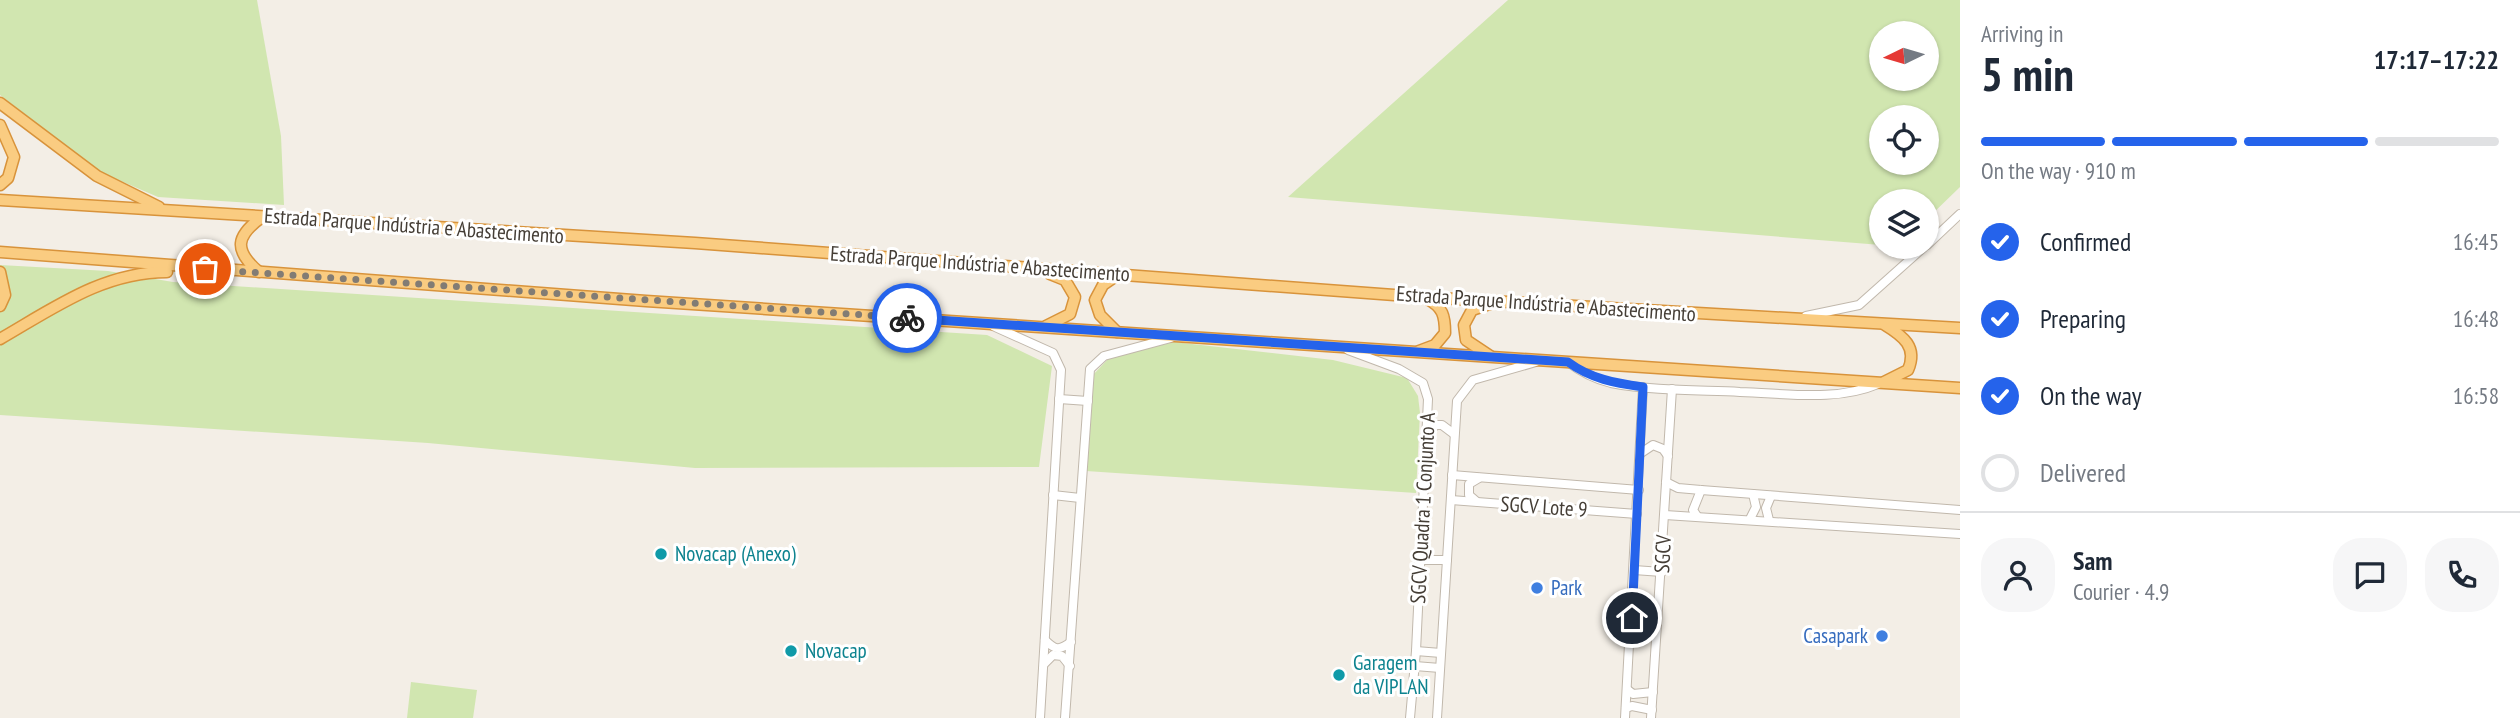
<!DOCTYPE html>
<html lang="en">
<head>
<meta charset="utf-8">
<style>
  :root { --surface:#fff; --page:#f6f6f7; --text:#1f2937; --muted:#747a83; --line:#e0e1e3; --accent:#2563eb }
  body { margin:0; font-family:"PT Sans Narrow",sans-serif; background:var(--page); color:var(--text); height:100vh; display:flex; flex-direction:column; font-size:26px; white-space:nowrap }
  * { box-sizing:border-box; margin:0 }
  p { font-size:23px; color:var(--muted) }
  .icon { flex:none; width:38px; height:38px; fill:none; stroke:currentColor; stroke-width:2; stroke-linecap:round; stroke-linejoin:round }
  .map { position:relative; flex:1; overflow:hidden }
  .panel { display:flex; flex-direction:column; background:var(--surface); width:560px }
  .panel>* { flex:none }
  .needle { width:46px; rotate:265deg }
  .controls { position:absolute; left:1869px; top:21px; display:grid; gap:14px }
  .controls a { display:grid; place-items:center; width:70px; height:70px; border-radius:50%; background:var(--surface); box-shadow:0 2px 5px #0004; font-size:35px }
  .pin { position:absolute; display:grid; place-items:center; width:60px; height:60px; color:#fff; margin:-30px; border:4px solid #fff; border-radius:50%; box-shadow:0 2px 7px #0007 }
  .courier { position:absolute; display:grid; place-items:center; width:70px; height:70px; margin:-35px; border:5px solid #2563eb; border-radius:50%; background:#fff; color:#222; box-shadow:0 2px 9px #0007 }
  .summary em { font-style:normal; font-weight:600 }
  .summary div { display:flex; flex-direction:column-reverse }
  .summary { display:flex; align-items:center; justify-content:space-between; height:119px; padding:0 21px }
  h1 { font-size:46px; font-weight:600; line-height:52px }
  .bar { display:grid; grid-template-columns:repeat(4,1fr); gap:10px 7px; align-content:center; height:84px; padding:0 21px }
  .bar i { height:9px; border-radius:5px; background:var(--line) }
  .bar .selected { background:var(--accent) }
  .bar p { grid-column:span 4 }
  .line { display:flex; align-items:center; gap:18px; padding:0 21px; border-top:2px solid var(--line) }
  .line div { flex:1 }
  .round { display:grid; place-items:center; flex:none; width:74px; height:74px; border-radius:28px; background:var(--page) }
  ol { padding:0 21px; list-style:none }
  li { display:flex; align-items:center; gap:21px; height:77px }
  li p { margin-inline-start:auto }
  li .icon { padding:7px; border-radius:50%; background:var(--accent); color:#fff; stroke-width:4 }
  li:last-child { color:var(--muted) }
  li i { width:38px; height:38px; border:4px solid var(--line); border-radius:50% }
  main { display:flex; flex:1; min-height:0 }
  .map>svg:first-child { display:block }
  .green { fill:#d1e6b0; fill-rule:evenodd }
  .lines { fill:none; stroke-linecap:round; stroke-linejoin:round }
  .tertiary-casing { stroke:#c1b8ac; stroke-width:10 }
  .trunk-casing { stroke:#d8933b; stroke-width:13 }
  .tertiary { stroke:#fff; stroke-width:8 }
  .trunk { stroke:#facc81; stroke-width:10 }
  .done { stroke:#827c74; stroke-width:7; stroke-dasharray:0 12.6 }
  .route { stroke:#2563eb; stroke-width:9 }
  .culture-dot { fill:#0f9aa8; stroke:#fff; stroke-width:2.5 }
  .shop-dot { fill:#3f7fe0; stroke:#fff; stroke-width:2.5 }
  .labels { text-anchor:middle; stroke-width:6; stroke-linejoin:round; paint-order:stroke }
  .street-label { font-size:21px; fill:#453e36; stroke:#fff }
  .culture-label { font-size:21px; fill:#0d838f; stroke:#fff; text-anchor:start }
  .shop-label { font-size:21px; fill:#366cbe; stroke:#fff; text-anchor:start }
</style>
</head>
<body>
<main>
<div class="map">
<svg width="1960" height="718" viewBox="0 0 1960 718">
  <rect width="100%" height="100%" fill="#f3eee6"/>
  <g class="green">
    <path d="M0,0h257l24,136 3,69 -126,-8 -58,-25 -100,-77z"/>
    <path d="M1508,0h452v187l-33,32v-18h-46v44l-593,-48zM1881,33h46v46h-46zM1881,117h46v46h-46z"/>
    <path d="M0,265l108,6 65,11 814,53 65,31 -13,101 -344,1 -267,-25 -428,-28z"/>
    <path d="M1174,342l159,18 74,18 11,18 2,17 -4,80 -330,-22 6,-95 17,-18z"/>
    <path d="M411,682l66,8 -4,28h-66z"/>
  </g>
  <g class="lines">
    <defs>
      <g id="tertiary">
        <path d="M1927,245l33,-31"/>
        <path d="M1806,316l53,-11 65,-58"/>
        <path d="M993,326l60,27 8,17 -21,348"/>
        <path d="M1348,350l51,19 24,14 5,16 -12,252 -6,67"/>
        <path d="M1568,362c13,10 27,17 43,21 42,8 86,7 129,9 45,1 96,10 138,-8"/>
        <path d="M1059,399l29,2"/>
        <path d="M1426,434l10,-9h6l12,9"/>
        <path d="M1641,453l12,-8 10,4 5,7"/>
        <path d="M1452,475l187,15"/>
        <path d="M1666,482l12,6 23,2 259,20"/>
        <path d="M1053,495l27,3"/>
        <path d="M1451,500l186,14"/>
        <path d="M1476,501l-7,-6v-11l10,-6"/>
        <path d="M1665,515l295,19"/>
        <path d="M1697,516l-4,-6 8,-20"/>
        <path d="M1750,519l6,-12 -3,-13"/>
        <path d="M1769,520l-3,-12 5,-12"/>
        <path d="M1419,560h28"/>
        <path d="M1634,570l28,2"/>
        <path d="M1045,640c10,10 14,11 26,2"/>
        <path d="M1416,651l25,2"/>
        <path d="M1044,664l9,-9 9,1 8,10"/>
        <path d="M1415,666l25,2"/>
        <path d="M1628,690l5,4 20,-2"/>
        <path d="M1626,708l6,-2 20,4"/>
        <path d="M1065,718l25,-349 14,-13 67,-18"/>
        <path d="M1437,718l20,-317 16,-21 63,-18"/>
        <path d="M1625,718l18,-331"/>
        <path d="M1651,718l21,-329"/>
      </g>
      <g id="trunk">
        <path d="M0,103l97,73 62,31"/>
        <path d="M0,125l14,32 -6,21 -8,7"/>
        <path d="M0,200l695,43 726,54 539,31"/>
        <path d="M0,252l646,49 1314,87"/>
        <path d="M0,272l5,23 -5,11"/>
        <path d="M259,272c-26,-22 -23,-36 3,-55"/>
        <path d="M1046,326l24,-12 5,-17 -10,-17 -15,-6"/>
        <path d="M1117,332l-17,-17 -5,-15 8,-15 16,-11"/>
        <path d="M0,339c54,-31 103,-67 167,-67"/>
        <path d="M1419,351l16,-6 10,-12c0,-17 -2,-26 -18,-34"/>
        <path d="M1490,356l-24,-16 -2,-15 8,-15 20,-7"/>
        <path d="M1884,382l24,-12c10,-23 -5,-34 -23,-45"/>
      </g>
    </defs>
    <use href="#tertiary" class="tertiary-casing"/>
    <use href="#trunk" class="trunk-casing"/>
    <use href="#tertiary" class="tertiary"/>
    <use href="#trunk" class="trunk"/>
  </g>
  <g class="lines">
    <path class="done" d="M205,269l702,49"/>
    <path class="route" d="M907,318l661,44c23,17 47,21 75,25l-11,231"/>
  </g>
  <g class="culture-dot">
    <circle cx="661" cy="554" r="7"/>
    <circle cx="791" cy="651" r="7"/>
    <circle cx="1339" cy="675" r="7"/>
  </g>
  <g class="shop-dot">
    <circle cx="1537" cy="588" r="7"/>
    <circle cx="1882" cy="636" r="7"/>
  </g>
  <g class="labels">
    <g class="street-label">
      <text transform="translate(414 226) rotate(4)" y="7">Estrada Parque Indústria e Abastecimento</text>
      <text transform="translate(980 264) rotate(4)" y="7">Estrada Parque Indústria e Abastecimento</text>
      <text transform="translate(1546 304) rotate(4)" y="7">Estrada Parque Indústria e Abastecimento</text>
      <text transform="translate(1544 507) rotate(4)" y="7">SGCV Lote 9</text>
      <text transform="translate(1423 508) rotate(-87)" y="7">SGCV Quadra 1 Conjunto A</text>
      <text transform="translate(1663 554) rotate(-87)" y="7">SGCV</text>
    </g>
    <g class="culture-label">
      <text x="675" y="561">Novacap (Anexo)</text>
      <text x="805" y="658">Novacap</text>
      <text x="1353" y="670">Garagem<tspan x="1353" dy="24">da VIPLAN</tspan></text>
    </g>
    <g class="shop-label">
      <text x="1551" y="595">Park</text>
      <text x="1868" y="643" text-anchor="end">Casapark</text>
    </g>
  </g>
</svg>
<div class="controls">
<a><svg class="needle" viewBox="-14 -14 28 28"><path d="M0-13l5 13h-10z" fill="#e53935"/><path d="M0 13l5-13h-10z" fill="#747a83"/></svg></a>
<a><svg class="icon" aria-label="locate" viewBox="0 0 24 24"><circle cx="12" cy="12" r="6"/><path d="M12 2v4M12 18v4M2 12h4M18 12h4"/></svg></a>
<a><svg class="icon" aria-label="layers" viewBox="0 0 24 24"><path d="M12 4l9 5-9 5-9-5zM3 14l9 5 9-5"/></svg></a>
</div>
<div class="pin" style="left:205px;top:269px;background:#ea580c"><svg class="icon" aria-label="bag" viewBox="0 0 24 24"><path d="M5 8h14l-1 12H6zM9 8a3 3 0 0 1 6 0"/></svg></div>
<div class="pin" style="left:1632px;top:618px;background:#1f2937"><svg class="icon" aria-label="home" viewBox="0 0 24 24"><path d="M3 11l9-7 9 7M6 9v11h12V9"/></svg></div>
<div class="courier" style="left:907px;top:318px"><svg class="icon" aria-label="bike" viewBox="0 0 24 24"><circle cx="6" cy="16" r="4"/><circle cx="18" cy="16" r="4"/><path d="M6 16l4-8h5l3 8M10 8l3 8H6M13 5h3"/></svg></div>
</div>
<section class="panel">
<div class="summary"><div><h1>5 min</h1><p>Arriving in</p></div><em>17:17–17:22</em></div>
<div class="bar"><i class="selected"></i><i class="selected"></i><i class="selected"></i><i></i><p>On the way · 910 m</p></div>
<ol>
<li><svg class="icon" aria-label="check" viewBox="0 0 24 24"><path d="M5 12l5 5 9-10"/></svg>Confirmed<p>16:45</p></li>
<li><svg class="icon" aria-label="check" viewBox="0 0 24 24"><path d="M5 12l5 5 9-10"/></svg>Preparing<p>16:48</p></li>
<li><svg class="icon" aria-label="check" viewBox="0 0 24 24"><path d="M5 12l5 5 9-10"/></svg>On the way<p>16:58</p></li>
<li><i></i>Delivered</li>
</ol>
<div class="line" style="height:126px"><a class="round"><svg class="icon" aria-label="person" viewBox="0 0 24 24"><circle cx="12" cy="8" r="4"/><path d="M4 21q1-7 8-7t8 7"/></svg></a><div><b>Sam</b><p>Courier · 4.9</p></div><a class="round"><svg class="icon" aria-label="chat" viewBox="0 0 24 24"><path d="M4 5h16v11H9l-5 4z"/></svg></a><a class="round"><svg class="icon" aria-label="phone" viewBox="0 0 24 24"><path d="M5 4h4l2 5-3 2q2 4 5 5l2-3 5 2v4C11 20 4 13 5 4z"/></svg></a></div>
</section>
</main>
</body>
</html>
